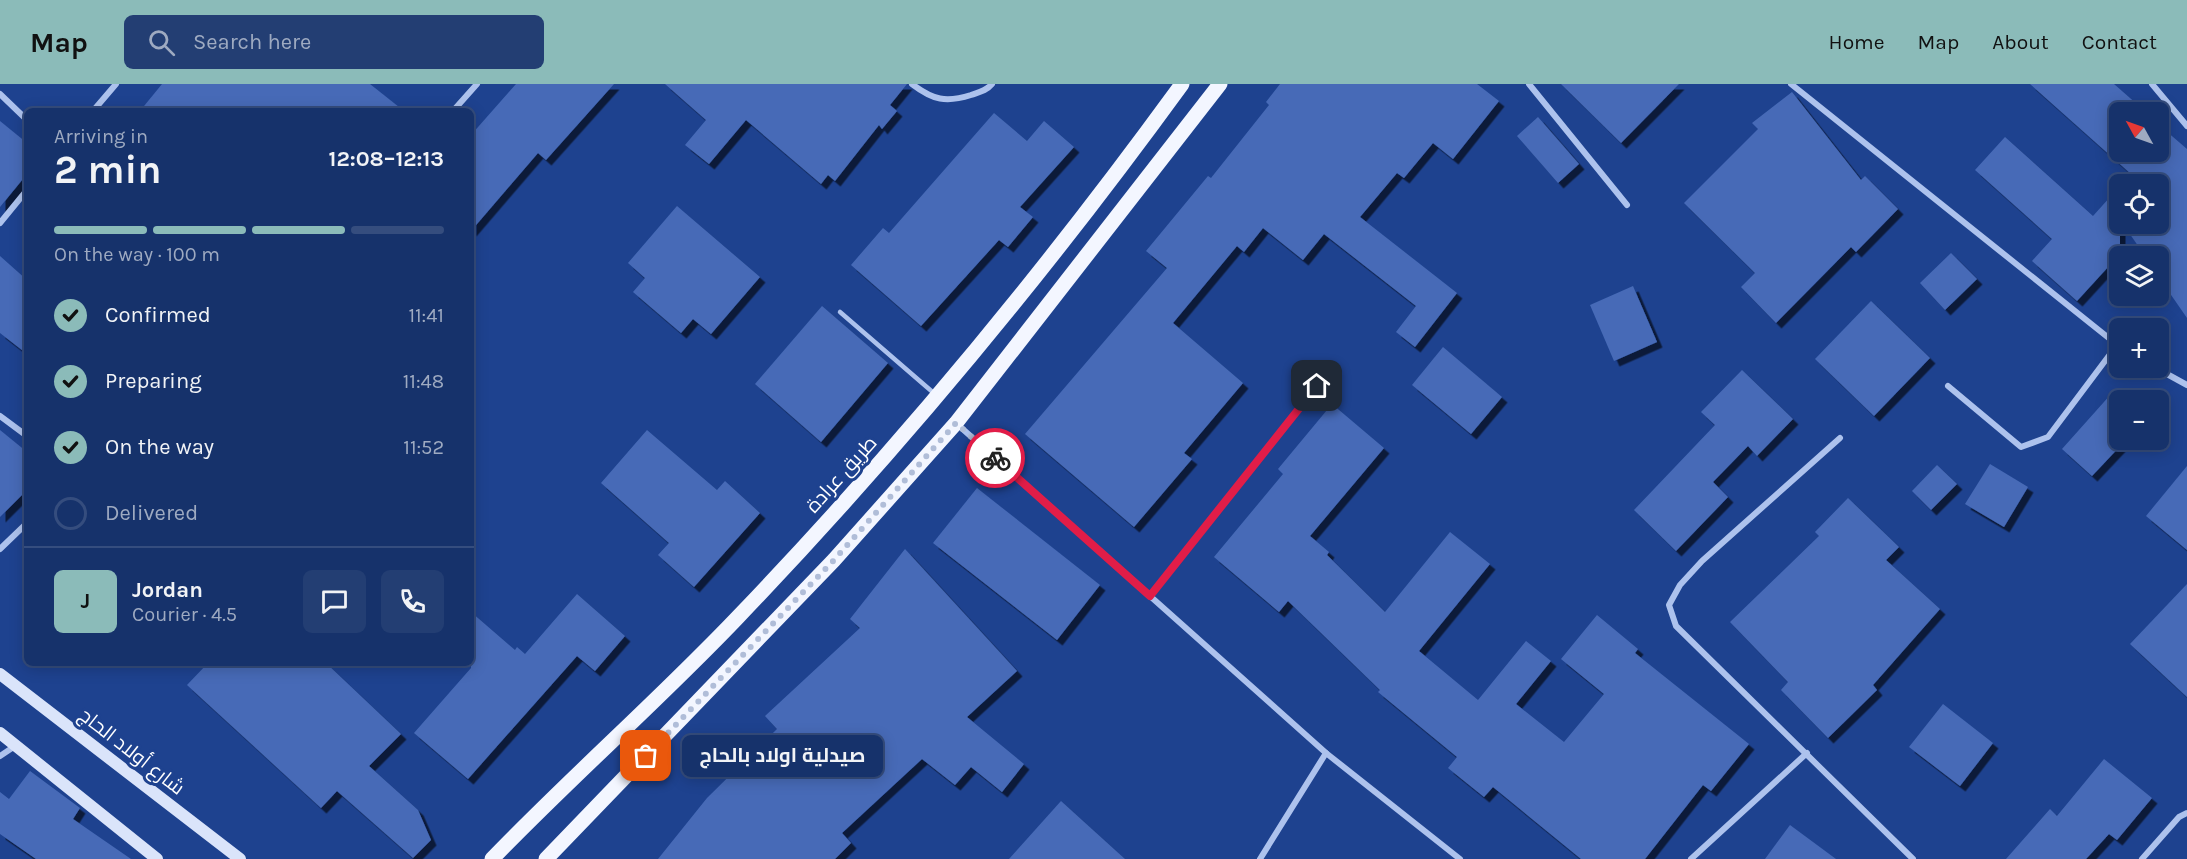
<!DOCTYPE html>
<html lang="en">
<head>
<meta charset="utf-8">
<style>
  :root { --surface:#16326b; --page:#233e73; --text:#f1f3f6; --muted:#9eaac1; --line:#354d7e; --accent:#8bbbb9 }
  body { margin:0; font-family:Karla,Cairo,sans-serif; background:var(--page); color:var(--text); height:100vh; display:flex; flex-direction:column; font-size:22px; white-space:nowrap }
  * { box-sizing:border-box; margin:0 }
  p { font-size:20px; color:var(--muted) }
  .icon { flex:none; width:33px; height:33px; fill:none; stroke:currentColor; stroke-width:2; stroke-linecap:round; stroke-linejoin:round }
  .map { position:relative; flex:1; overflow:hidden }
  .sheet { position:absolute; left:24px; top:24px; width:450px; height:558px; display:flex; flex-direction:column; background:var(--surface); border-radius:9px; box-shadow:0 3px 15px #0003,0 0 0 2px var(--line) }
  .sheet>* { flex:none }
  .needle { width:39px; rotate:310deg }
  .buttons { position:absolute; left:2109px; top:18px; display:grid; gap:12px }
  .buttons a { display:grid; place-items:center; width:60px; height:60px; border-radius:9px; background:var(--surface); box-shadow:0 3px 15px #0003,0 0 0 2px var(--line); font-size:30px }
  .pin { position:absolute; display:grid; place-items:center; width:51px; height:51px; color:#fff; margin:-26px; border-radius:12px; box-shadow:0 3px 9px #0006 }
  .courier { position:absolute; display:grid; place-items:center; width:60px; height:60px; margin:-30px; border:4px solid #e11d48; border-radius:50%; background:#fff; color:#222; box-shadow:0 2px 8px #0007 }
  .bubble { position:absolute; height:42px; border-radius:9px; background:var(--surface); box-shadow:0 3px 15px #0003,0 0 0 2px var(--line); font-size:20px; font-weight:700; line-height:42px; text-align:center }
  .summary em { font-style:normal; font-weight:700 }
  .summary div { display:flex; flex-direction:column-reverse }
  .summary { display:flex; align-items:center; justify-content:space-between; height:102px; padding:0 30px }
  h1 { font-size:39px; font-weight:700; line-height:45px }
  .bar { display:grid; grid-template-columns:repeat(4,1fr); gap:9px 6px; align-content:center; height:72px; padding:0 30px }
  .bar i { height:8px; border-radius:4px; background:var(--line) }
  .bar .selected { background:var(--accent) }
  .bar p { grid-column:span 4 }
  .line { display:flex; align-items:center; gap:15px; padding:0 30px; border-top:2px solid var(--line) }
  .line div { flex:1 }
  .round { display:grid; place-items:center; flex:none; width:63px; height:63px; border-radius:9px; background:var(--page) }
  ol { padding:0 30px; list-style:none }
  li { display:flex; align-items:center; gap:18px; height:66px }
  li p { margin-inline-start:auto }
  li .icon { padding:6px; border-radius:50%; background:var(--accent); color:#111; stroke-width:4 }
  li:last-child { color:var(--muted) }
  li i { width:33px; height:33px; border:3px solid var(--line); border-radius:50% }
  header { display:flex; align-items:center; gap:36px; box-sizing:border-box; height:84px; padding:0 30px; background:var(--accent); color:#111 }
  header strong { font-size:28px }
  nav { display:flex; gap:33px; margin-inline-start:auto; font-size:21px }
  .search { width:420px; height:54px; background:var(--page); display:flex; align-items:center; gap:15px; box-sizing:border-box; padding:0 21px; border-radius:9px; color:var(--muted); font-size:22px }
  .map>svg:first-child { display:block }
  .building { fill:#476bb7; filter:url(#shadow) }
  .lines { fill:none; stroke-linecap:round; stroke-linejoin:round }
  .lane { stroke:#adc2ed; stroke-width:4.5 }
  .street { stroke:#adc2ed; stroke-width:6 }
  .secondary { stroke:#dae4fa; stroke-width:12 }
  .primary { stroke:#f3f6ff; stroke-width:15 }
  .done { stroke:#b0bdd8; stroke-width:6; stroke-dasharray:0 10.8 }
  .route { stroke:#e11d48; stroke-width:8 }
  .labels { text-anchor:middle; stroke-width:6; stroke-linejoin:round; paint-order:stroke }
  .street-label { font-size:20px; fill:#fff; stroke:#1e428f }
</style>
</head>
<body>
<header>
<strong>Map</strong>
<div class="search"><svg class="icon" aria-label="search" viewBox="0 0 24 24"><circle cx="10" cy="10" r="6"/><path d="M15 15l6 6"/></svg>Search here</div>
<nav><a>Home</a><a>Map</a><a>About</a><a>Contact</a></nav>
</header>
<div class="map">
<svg width="2187" height="775" viewBox="0 0 2187 775">
  <defs>
    <filter id="shadow"><feDropShadow dx="5.5" dy="5.5" stdDeviation="0" flood-color="#0009"/></filter>
  </defs>
  <rect width="100%" height="100%" fill="#1e428f"/>
  <g class="building">
    <path d="M162,0h208l34,27h-264z"/>
    <path d="M516,0h98l-68,76 -8,-7 -67,78v-96z"/>
    <path d="M665,0h242l-17,21 7,6 -15,18 -3,-4 -44,56 -7,-6 -7,9 -75,-64 -37,44 -24,-19 21,-25z"/>
    <path d="M1280,0h197l22,17 -46,58 -20,-16 -29,35 -7,-5 -37,44 97,76 -42,54 -19,-15 20,-26 -92,-72 -21,26 -40,-32 -19,24 -7,-6 -64,77 70,60 -59,70 8,6 -58,68 -109,-93 142,-166 -21,-17 62,-75 3,2 58,-73 -3,-3z"/>
    <path d="M1561,0h118l-58,59z"/>
    <path d="M2030,0h84l32,28h-26v40h38v-28l29,25v169l-29,-42v-20h-13l-22,-32h35v-40h-37l10,-10z"/>
    <path d="M1792,8l69,88 4,-4 33,33 -42,43 -5,-5 -75,76 -35,-36 14,-14 -71,-70 74,-74 -6,-6z"/>
    <path d="M994,29l33,28 17,-20 30,26 -54,60 13,10 -25,30 -9,-7 -78,86 -70,-61 32,-37 6,5z"/>
    <path d="M1538,33l41,47 -21,19 -41,-47z"/>
    <path d="M0,37l27,22v31l-27,33z"/>
    <path d="M2005,53l88,79 27,-30v68l-43,47 -45,-40 20,-22 -77,-69z"/>
    <path d="M677,122l83,71 -49,57 -18,-15 -12,14 -48,-41 12,-14 -17,-15z"/>
    <path d="M1951,169l26,26 -32,31 -25,-27z"/>
    <path d="M0,172l27,24v74l-27,-21z"/>
    <path d="M1633,202l24,56 -43,19 -24,-56z"/>
    <path d="M1871,217l59,57 -56,58 -59,-57z"/>
    <path d="M822,222l66,57 -67,79 -66,-58z"/>
    <path d="M1443,263l59,50 -31,37 -59,-49z"/>
    <path d="M1742,286l51,49 -36,37 -9,-10 -35,36 15,15 -52,54 -42,-41 81,-85 -14,-13z"/>
    <path d="M2112,309l8,7v40h6l-34,36 -30,-27z"/>
    <path d="M1332,320l52,44 -74,88 19,16 -2,3 58,57 65,-80 40,32 -71,87 59,49 48,-59 25,20 -35,43 48,38 40,-48 -43,-35 36,-44 41,34 -3,4 114,91 -38,47 -8,-6 -58,74h-64l-88,-72 -9,10 -36,-29 9,-11 -79,-65 2,-2 -92,-89 -9,11 -65,-55 69,-83 -5,-5z"/>
    <path d="M0,346l27,22v38l-27,27z"/>
    <path d="M647,346l70,60 8,-9 35,32 -66,74 -36,-32 11,-12 -68,-60z"/>
    <path d="M1990,380l38,23 -24,40 -39,-23z"/>
    <path d="M1937,381l20,19 -26,26 -19,-19z"/>
    <path d="M2187,382v84l-41,-34z"/>
    <path d="M977,404l123,97 -43,55 -124,-97z"/>
    <path d="M1848,414l51,49 -13,13 54,49 -67,76 4,5 -49,48 -47,-48 7,-8 -58,-60 89,-86 -4,-4z"/>
    <path d="M905,465l112,122 -50,46 57,47 -22,28 -31,-25 -16,18 -33,-26 -80,74 9,10 -16,16h-177l49,-61 70,-69 -12,-13 95,-88 -10,-9z"/>
    <path d="M2187,500v113l-57,-53z"/>
    <path d="M577,510l48,42 -30,35 -18,-15 -109,123 -54,-46 57,-65v-56l44,38 2,-3 8,7z"/>
    <path d="M208,579h118l75,71 -32,32 49,44 13,30 -18,18 -76,-67 -16,17 -134,-123z"/>
    <path d="M1943,620l50,39 -33,43 -51,-39z"/>
    <path d="M2104,675l48,39 -35,42 -8,-6 -23,25h-80l44,-50 7,7z"/>
    <path d="M30,687l50,37 -7,11 58,40h-95l-36,-25v-42l9,7z"/>
    <path d="M1061,717l64,58h-116z"/>
    <path d="M1790,741l46,34h-71z"/>
  </g>
  <g class="lines">
    <path class="lane" d="M840,228l96,83"/>
    <g class="street">
      <path d="M912,0c21,16 34,19 59,11 8,-3 15,-4 21,-11"/>
      <path d="M1529,0l98,121"/>
      <path d="M1791,0l329,263"/>
      <path d="M2152,0l35,42"/>
      <path d="M0,10l27,26"/>
      <path d="M93,27l23,-27"/>
      <path d="M453,27l24,-27"/>
      <path d="M0,139l27,-33"/>
      <path d="M2156,284l31,17"/>
      <path d="M1948,302l73,61 27,-10 69,-92"/>
      <path d="M0,332l27,20"/>
      <path d="M957,340l369,329 134,106"/>
      <path d="M1840,354l-138,123 -22,24 -11,20 7,21 237,233"/>
      <path d="M0,465l27,-26"/>
      <path d="M1150,512l167,-210"/>
      <path d="M0,672l15,-10"/>
      <path d="M1260,775l66,-106"/>
      <path d="M1691,775l116,-106"/>
      <path d="M2142,775l37,-42 8,-4"/>
    </g>
    <g class="secondary">
      <path d="M0,590l240,185"/>
      <path d="M0,649l157,126"/>
    </g>
    <g class="primary">
      <path d="M492,775c80,-83 167,-159 246,-242 160,-167 308,-346 444,-533"/>
      <path d="M546,775l288,-299 122,-137 264,-339"/>
    </g>
  </g>
  <g class="lines">
    <path class="done" d="M646,672l188,-196 122,-137 39,35"/>
    <path class="route" d="M995,374l155,138 167,-210"/>
  </g>
  <g class="labels">
    <g class="street-label">
      <text transform="translate(841 390) rotate(-48)" y="7">طريق عرادة</text>
      <text transform="translate(132 667) rotate(38)" y="7">شارع أولاد الحاج</text>
    </g>
  </g>
</svg>
<div class="buttons">
<a><svg class="needle" viewBox="-14 -14 28 28"><path d="M0-13l5 13h-10z" fill="#e53935"/><path d="M0 13l5-13h-10z" fill="#9eaac1"/></svg></a>
<a><svg class="icon" aria-label="locate" viewBox="0 0 24 24"><circle cx="12" cy="12" r="6"/><path d="M12 2v4M12 18v4M2 12h4M18 12h4"/></svg></a>
<a><svg class="icon" aria-label="layers" viewBox="0 0 24 24"><path d="M12 4l9 5-9 5-9-5zM3 14l9 5 9-5"/></svg></a>
<a>+</a>
<a>−</a>
</div>
<div class="pin" style="left:646px;top:672px;background:#ea580c"><svg class="icon" aria-label="bag" viewBox="0 0 24 24"><path d="M5 8h14l-1 12H6zM9 8a3 3 0 0 1 6 0"/></svg></div>
<div class="pin" style="left:1317px;top:302px;background:#1f2937"><svg class="icon" aria-label="home" viewBox="0 0 24 24"><path d="M3 11l9-7 9 7M6 9v11h12V9"/></svg></div>
<div class="courier" style="left:995px;top:374px"><svg class="icon" aria-label="bike" viewBox="0 0 24 24"><circle cx="6" cy="16" r="4"/><circle cx="18" cy="16" r="4"/><path d="M6 16l4-8h5l3 8M10 8l3 8H6M13 5h3"/></svg></div>
<div class="bubble" style="left:682px;top:651px;width:201px">صيدلية اولاد بالحاج</div>
<section class="sheet">
<div class="summary"><div><h1>2 min</h1><p>Arriving in</p></div><em>12:08–12:13</em></div>
<div class="bar"><i class="selected"></i><i class="selected"></i><i class="selected"></i><i></i><p>On the way · 100 m</p></div>
<ol>
<li><svg class="icon" aria-label="check" viewBox="0 0 24 24"><path d="M5 12l5 5 9-10"/></svg>Confirmed<p>11:41</p></li>
<li><svg class="icon" aria-label="check" viewBox="0 0 24 24"><path d="M5 12l5 5 9-10"/></svg>Preparing<p>11:48</p></li>
<li><svg class="icon" aria-label="check" viewBox="0 0 24 24"><path d="M5 12l5 5 9-10"/></svg>On the way<p>11:52</p></li>
<li><i></i>Delivered</li>
</ol>
<div class="line" style="height:108px"><b class="round" style="background:var(--accent);color:#111">J</b><div><b>Jordan</b><p>Courier · 4.5</p></div><a class="round"><svg class="icon" aria-label="chat" viewBox="0 0 24 24"><path d="M4 5h16v11H9l-5 4z"/></svg></a><a class="round"><svg class="icon" aria-label="phone" viewBox="0 0 24 24"><path d="M5 4h4l2 5-3 2q2 4 5 5l2-3 5 2v4C11 20 4 13 5 4z"/></svg></a></div>
</section>
</div>
</body>
</html>
